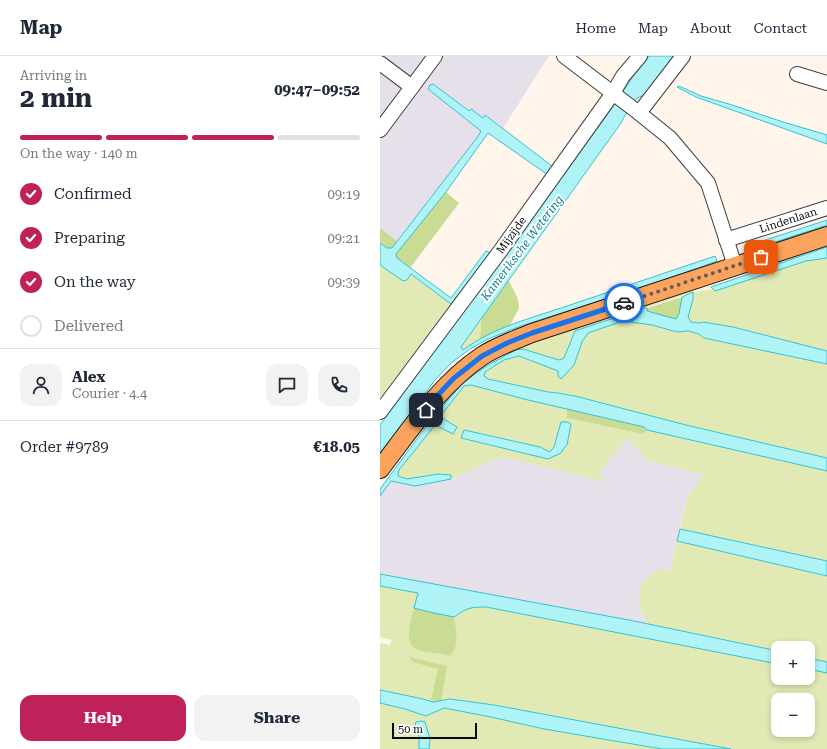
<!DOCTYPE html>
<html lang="en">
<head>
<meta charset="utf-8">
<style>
  :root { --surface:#fff; --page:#f2f2f3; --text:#1f2937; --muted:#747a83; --line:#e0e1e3; --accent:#bf215a }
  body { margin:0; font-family:"Roboto Serif",serif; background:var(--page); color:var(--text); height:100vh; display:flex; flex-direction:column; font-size:15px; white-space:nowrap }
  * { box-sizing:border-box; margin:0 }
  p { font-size:13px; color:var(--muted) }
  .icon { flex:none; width:22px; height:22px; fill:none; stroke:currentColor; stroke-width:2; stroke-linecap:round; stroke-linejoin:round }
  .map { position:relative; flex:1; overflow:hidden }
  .side { display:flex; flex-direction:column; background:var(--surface); width:380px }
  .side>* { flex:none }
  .fabs { position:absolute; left:391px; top:585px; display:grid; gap:8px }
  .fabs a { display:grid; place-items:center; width:44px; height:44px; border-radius:8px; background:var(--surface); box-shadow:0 2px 6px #0003; font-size:20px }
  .scale { position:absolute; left:12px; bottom:10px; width:85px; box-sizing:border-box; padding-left:4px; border:2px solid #0c0c0c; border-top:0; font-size:11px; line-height:14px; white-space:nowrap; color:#0c0c0c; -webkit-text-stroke:3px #fff; paint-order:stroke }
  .pin { position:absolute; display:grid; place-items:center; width:34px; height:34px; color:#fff; margin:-17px; border-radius:8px; box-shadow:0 2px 6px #0006 }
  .courier { position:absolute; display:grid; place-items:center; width:40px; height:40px; margin:-20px; border:3px solid #1a73e8; border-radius:50%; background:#fff; color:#222; box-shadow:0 1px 5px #0007 }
  .head em { font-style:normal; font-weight:700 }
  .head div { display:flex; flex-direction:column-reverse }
  .head { display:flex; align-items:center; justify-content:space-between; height:68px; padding:0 20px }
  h1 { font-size:26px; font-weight:700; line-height:30px }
  .bar { display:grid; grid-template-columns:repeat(4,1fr); gap:6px 4px; align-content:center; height:48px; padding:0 20px }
  .bar i { height:5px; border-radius:3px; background:var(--line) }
  .bar .on { background:var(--accent) }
  .bar p { grid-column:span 4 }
  .line { display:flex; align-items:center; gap:10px; padding:0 20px; border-top:1px solid var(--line) }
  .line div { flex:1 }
  .round { display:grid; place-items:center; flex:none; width:42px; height:42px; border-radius:12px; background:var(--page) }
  ol { padding:0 20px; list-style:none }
  li { display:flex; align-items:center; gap:12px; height:44px }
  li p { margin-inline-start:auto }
  li .icon { padding:4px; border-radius:50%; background:var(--accent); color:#fff; stroke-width:4 }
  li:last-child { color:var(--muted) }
  li i { width:22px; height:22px; border:2px solid var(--line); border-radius:50% }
  .action { display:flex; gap:8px; margin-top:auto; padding:8px 20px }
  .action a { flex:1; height:46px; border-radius:12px; background:var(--accent); color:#fff; font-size:16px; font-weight:700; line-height:46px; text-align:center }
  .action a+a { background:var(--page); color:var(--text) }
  header { display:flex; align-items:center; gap:24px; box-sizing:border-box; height:56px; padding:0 20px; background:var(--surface); border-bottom:1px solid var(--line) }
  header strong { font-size:19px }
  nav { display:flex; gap:22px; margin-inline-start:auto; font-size:14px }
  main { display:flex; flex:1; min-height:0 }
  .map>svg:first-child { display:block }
  .industrial { fill:#e6e0eb }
  .green { fill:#e1eab4; fill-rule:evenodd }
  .forest { fill:#cadb93 }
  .water { fill:#aff3f7; stroke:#34c2d0 }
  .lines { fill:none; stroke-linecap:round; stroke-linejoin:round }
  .minor-casing { stroke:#3f3f3f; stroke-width:16 }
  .major-casing { stroke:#1d1d1d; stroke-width:20 }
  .minor { stroke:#fff; stroke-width:14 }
  .major { stroke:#fca45e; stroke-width:18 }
  .done { stroke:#615e5a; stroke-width:4; stroke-dasharray:0 7.2 }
  .route { stroke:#1a73e8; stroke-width:5 }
  .labels { text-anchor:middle; stroke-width:4; stroke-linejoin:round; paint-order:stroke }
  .street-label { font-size:11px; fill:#0c0c0c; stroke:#fff }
  .water-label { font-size:12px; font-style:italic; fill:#138292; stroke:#fff }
</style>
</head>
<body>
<header>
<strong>Map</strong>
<nav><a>Home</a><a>Map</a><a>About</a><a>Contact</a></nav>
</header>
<main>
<section class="side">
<div class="head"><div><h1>2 min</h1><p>Arriving in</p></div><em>09:47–09:52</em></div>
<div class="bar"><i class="on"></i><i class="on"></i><i class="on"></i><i></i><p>On the way · 140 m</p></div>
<ol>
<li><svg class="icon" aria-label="check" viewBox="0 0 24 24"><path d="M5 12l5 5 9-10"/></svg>Confirmed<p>09:19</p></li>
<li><svg class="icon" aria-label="check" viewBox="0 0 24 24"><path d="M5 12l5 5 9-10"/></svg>Preparing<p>09:21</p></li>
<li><svg class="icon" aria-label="check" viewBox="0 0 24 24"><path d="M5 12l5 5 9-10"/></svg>On the way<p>09:39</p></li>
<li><i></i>Delivered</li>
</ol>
<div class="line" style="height:72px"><a class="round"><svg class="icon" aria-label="person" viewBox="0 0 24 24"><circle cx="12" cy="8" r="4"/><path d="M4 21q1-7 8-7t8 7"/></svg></a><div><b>Alex</b><p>Courier · 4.4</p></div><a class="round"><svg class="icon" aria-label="chat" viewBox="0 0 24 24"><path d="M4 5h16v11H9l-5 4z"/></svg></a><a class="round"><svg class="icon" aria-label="phone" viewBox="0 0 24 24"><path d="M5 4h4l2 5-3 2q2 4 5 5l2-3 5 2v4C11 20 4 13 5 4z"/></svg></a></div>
<div class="line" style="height:52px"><div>Order #9789</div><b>€18.05</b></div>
<div class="action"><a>Help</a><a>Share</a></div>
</section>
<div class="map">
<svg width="447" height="693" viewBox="0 0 447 693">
  <rect width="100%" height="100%" fill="#fff5eb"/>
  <g class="industrial">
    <path d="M0,0h169l-46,72 -17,-13 -3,3 -12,-8 -1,1 -37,-27v8l48,38 -2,5 -82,106 -17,-13z"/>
    <path d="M248,382l20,23 57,14 -18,22 -17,75 -31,35 9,17 -19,-4 -249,-46v-78l11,-15 24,5 36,-7 47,-21 11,1 98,22 -9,-8z"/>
  </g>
  <g class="green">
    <path d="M110,198l-39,57 -36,43 -33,44 -2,-2v-131l23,16 7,-7 41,30z"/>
    <path d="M447,202v93l-94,-24 -30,-5 -3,1 -9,-1 -3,-5 5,-18v-7l-118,39 -11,27 -5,2 -36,-11 -33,15 -15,10 -13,10 -2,-2 22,-17 23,-13 183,-64 5,4 20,-3 93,-28z"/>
    <path d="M101,263l-1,20 -17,11 -2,-3z"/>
    <path d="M243,265l29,4 25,7 11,-1 11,3 5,4 123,26v94l-141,-33 -111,-29c-9,-1 -18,-4 -27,-4l-60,-13 -4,-3 1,-3 19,-13 15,-4 40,15 15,-6 8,-23 6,-9z"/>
    <path d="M91,329l57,15 39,9v9l76,16 4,-4 12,2 168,39v90l-147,-32 7,-32 17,-22 -56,-14 -20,-23 -30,35 11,9 -100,-23 -11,-1 -47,21 -1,-4 -12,-1 -31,5 -9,-3 1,-6 36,-46 18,10 -11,-16v-4l22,-28zM181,366l6,23 -3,3 -3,5 -13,6 -87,-21 3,-8 76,17 10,5 4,-5z"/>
    <path d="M297,485l150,35v86l-19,-4v-10h-30v3l-130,-27 -9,-17 2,-23 17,-15 12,3z"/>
    <path d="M0,530l38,7c-4,16 -10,32 -8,49l13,10 15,1 11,3 6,-33 -1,-6c13,-9 16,-10 32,-10l292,57v14h30v-9l19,4v76h-96l-237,-44 -44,-6 -17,3 -10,-3 -43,-9v-47l10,2 2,-5 -12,-3zM398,644h30v30h-30z"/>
    <path d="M0,647l25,6 21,7 18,-8 47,9 53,12 118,20h-233l1,-10 -5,-17 -4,-1 -2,15v13h-39z"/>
  </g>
  <g class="forest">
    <path d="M66,136l13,11 -49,65 -13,-10 -1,-4z"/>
    <path d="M0,172l17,13 -5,7h-5l-7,-5z"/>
    <path d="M128,223l10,20 1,9 -9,17 -30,14 1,-20z"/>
    <path d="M302,241l-3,17 -2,6 -30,-9v-3z"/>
    <path d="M187,353l77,18 3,3 -4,4 -76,-16z"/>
    <path d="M34,552l20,5 20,4c2,11 6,33 -5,39 -8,-3 -16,-3 -25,-4 -3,-1 -8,-3 -11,-5 -8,-7 -2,-30 1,-39z"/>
    <path d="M29,601l38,9 -6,36 -10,-2 7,-31 -25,-7z"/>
  </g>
  <g class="water">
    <path d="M269,0h24l-29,39 -7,3 -13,19 -3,6 -160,224 2,3c31,-23 69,-32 104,-44 49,-17 99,-33 148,-50l2,5 -19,7 -56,19 -124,40 -30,12 -18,10 -19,14 -16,17 -55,73v-28l129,-175 103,-142 20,-30z"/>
    <path d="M53,28l36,27 2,-2 12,9 2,-3 67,51 -4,9 -60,-42 -42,59 -50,62 1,4 54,40 35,-47 3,1 1,2 -39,50 -40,-30 -4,6 -4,1 -23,-16v-22l7,5h5l87,-113 2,-4 -53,-42 2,-4z"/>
    <path d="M299,30l22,10 28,8 51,17 47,14v9l-131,-47 -19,-10z"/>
    <path d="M447,164v5l-79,26 -1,-5z"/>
    <path d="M447,191v11l-21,3 -91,30 -4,-4z"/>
    <path d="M313,236v7l-5,18 3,5 9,1 3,-1 30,5 94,24v13l-123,-26 -5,-4 -11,-3 -11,1 -25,-7 -29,-4 -35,12 -6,9 -8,23 -13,14 -3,-3v-5l-39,-15 -15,4 -19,12 -1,4 4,3 60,13c9,0 18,3 27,4l111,29 141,33v13l-180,-41 -3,-3 -116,-27 -57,-15 -7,1 -22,28v4l15,9 -4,7 -18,-9 -36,45 -1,6 9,3 31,-5 13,1v4l-36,7 -24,-5 -11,15v-7l51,-69 31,-36 13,-10 15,-10 26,-14 7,-1 36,11 5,-2 11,-27 69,-23h3v3l29,8 3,-5 3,-17z"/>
    <path d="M181,366h6l4,2 -4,21 -3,3 -3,5 -13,6 -87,-21 3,-8 76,17 10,5 4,-5z"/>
    <path d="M300,473l147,32v15l-150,-35z"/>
    <path d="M0,518l249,46 149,31v13l-292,-57c-16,0 -19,1 -32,10l-20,-4 -20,-5 4,-15 -38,-7z"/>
    <path d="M428,602l19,4v11l-19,-4z"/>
    <path d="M0,634l43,9 10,3 17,-3 44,6 237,44h-69l-118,-20 -53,-12 -47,-9 -18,8 -21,-7 -25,-6z"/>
    <path d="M41,665l4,1 5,17 -1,10h-10v-13l-5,-7 2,-7z"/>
  </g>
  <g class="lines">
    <defs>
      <g id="minor">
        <path d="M184,0l75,57"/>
        <path d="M303,0l-44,57 31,25 38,45 27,83"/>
        <path d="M0,7l32,24 23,-31"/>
        <path d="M417,18l30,9"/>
        <path d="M0,74l32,-43"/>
        <path d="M346,184l101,-32"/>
        <path d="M0,356l121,-162 112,-157 10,-17 17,-20"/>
      </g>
      <path id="major" d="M0,413c31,-40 59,-84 102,-113 15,-10 33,-16 50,-23l295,-97"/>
    </defs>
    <use href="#minor" class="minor-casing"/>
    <use href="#major" class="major-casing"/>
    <use href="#minor" class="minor"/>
    <use href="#major" class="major"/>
  </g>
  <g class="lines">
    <path class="done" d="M244,247l137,-46"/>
    <path class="route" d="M46,354l9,-12 19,-20 28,-22 25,-13 25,-10 92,-30"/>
  </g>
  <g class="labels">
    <g class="street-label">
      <text transform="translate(408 164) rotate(-18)" y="4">Lindenlaan</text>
      <text transform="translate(131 179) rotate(-54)" y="4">Mijzijde</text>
    </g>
    <g class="water-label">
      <text transform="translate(142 192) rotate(-53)" y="4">Kameriksche Wetering</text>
    </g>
  </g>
</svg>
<div class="fabs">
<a>+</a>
<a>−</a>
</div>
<div class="scale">50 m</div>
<div class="pin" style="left:381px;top:201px;background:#ea580c"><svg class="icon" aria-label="bag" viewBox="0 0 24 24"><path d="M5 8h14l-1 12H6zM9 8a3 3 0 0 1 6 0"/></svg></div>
<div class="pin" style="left:46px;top:354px;background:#1f2937"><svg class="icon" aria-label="home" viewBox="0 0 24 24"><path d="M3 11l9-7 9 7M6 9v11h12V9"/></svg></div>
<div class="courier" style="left:244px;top:247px"><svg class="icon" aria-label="car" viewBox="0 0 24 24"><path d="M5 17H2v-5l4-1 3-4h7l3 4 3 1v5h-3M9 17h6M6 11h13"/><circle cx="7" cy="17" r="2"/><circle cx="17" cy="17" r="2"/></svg></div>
</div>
</main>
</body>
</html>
